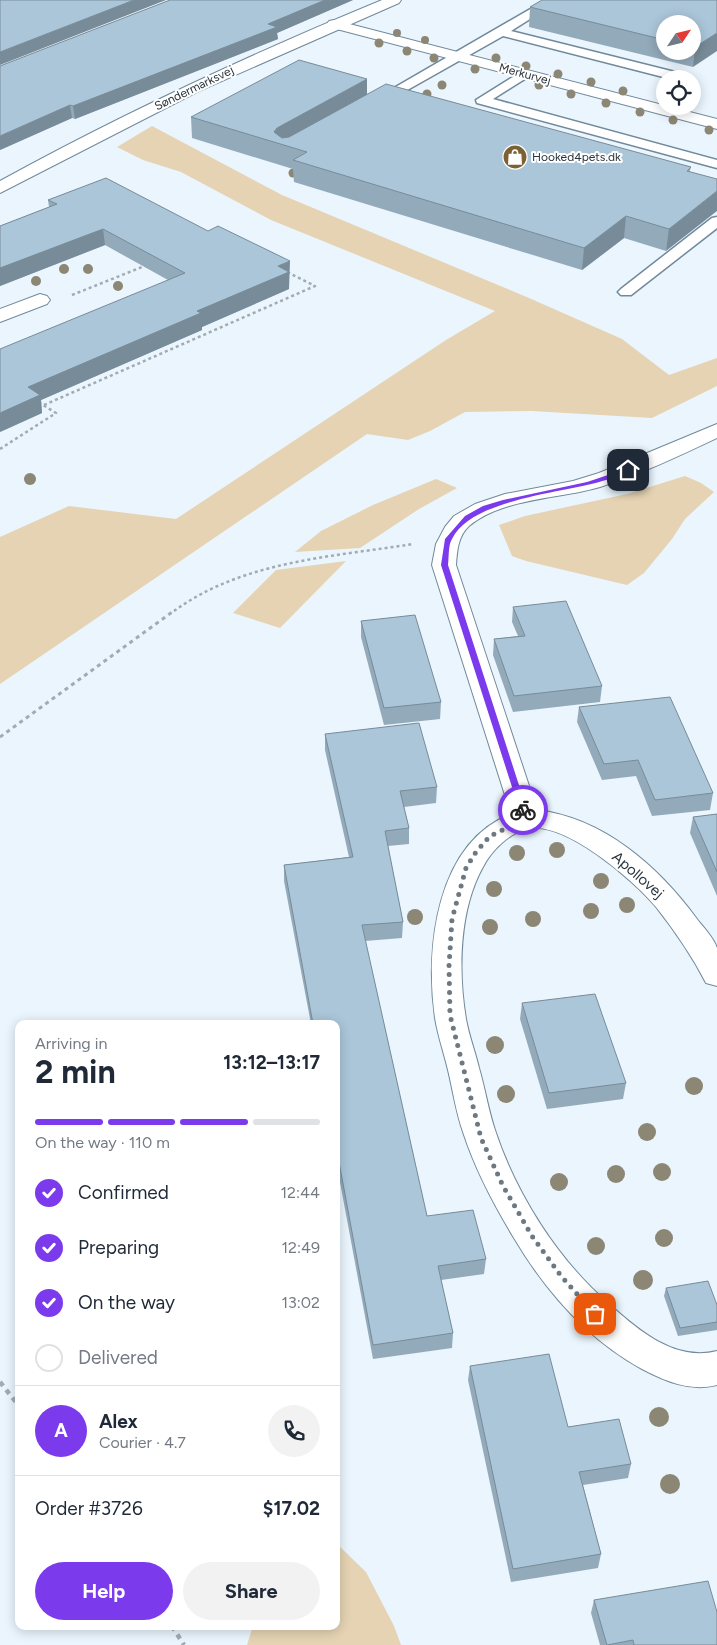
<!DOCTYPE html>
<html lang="en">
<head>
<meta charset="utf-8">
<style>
  :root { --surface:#fff; --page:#f2f2f3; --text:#1f2937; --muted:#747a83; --line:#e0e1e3; --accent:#7c3aed }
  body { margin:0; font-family:Figtree,sans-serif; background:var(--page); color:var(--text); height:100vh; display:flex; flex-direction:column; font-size:19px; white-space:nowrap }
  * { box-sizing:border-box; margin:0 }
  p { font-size:16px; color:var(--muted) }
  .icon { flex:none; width:28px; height:28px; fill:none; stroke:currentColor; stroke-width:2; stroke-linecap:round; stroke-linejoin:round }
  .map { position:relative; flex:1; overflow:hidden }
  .drawer { position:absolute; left:15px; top:1020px; width:325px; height:610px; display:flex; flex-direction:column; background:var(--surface); border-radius:10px; box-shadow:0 2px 12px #0003 }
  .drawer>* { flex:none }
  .needle { width:32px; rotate:55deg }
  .buttons { position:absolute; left:656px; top:15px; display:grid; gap:10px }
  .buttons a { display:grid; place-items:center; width:45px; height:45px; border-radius:50%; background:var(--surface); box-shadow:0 2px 12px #0003; font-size:25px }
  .pin { position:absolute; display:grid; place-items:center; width:42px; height:42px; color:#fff; margin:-21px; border-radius:10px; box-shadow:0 2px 8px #0006 }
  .courier { position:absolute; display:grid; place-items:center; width:50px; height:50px; margin:-25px; border:4px solid #7c3aed; border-radius:50%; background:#fff; color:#222; box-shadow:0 1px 6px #0007 }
  .head em { font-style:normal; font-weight:700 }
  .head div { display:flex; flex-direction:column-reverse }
  .head { display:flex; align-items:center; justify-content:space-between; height:85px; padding:0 20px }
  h1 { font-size:32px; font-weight:700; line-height:38px }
  .bar { display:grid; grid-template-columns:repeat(4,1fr); gap:8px 5px; align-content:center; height:60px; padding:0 20px }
  .bar i { height:6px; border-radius:4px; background:var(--line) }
  .bar .on { background:var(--accent) }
  .bar p { grid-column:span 4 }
  .line { display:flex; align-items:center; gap:12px; padding:0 20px; border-top:1px solid var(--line) }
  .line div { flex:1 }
  .round { display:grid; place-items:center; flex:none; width:52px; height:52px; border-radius:26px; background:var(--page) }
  ol { padding:0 20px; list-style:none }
  li { display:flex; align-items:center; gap:15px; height:55px }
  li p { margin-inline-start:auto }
  li .icon { padding:5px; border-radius:50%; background:var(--accent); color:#fff; stroke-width:4 }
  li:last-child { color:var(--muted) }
  li i { width:28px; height:28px; border:2px solid var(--line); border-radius:50% }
  .action { display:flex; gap:10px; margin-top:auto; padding:10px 20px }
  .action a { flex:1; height:58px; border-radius:30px; background:var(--accent); color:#fff; font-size:20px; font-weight:700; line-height:58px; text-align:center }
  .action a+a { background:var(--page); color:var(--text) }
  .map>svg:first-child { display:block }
  .green { fill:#e5d3b3 }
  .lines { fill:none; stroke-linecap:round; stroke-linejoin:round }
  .service-casing { stroke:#70899b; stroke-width:3 }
  .minor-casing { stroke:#70899b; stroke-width:2 }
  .tertiary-casing { stroke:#70899b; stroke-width:2 }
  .path-far3 { stroke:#a0abb3; stroke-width:2; stroke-dasharray:2.5 2.5; stroke-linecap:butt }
  .path-far2 { stroke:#a0abb3; stroke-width:2.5; stroke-dasharray:3 3; stroke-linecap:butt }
  .path-far1 { stroke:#a0abb3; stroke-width:3; stroke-dasharray:4 4; stroke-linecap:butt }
  .path { stroke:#a0abb3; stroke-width:4.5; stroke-dasharray:5 5; stroke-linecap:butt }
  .service { fill:#fff; fill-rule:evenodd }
  .minor { fill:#fff; fill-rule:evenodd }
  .tertiary { fill:#fff; fill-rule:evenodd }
  .tree { fill:#8c8674 }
  .wall { fill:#93aabb; fill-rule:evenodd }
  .shaded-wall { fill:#788b98 }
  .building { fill:#abc6d9; stroke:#788b98 }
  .route { fill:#7c3aed }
  .done { stroke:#6d7880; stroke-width:5; stroke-dasharray:0 9 }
  .labels { text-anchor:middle; stroke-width:4; stroke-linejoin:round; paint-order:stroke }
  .far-street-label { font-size:12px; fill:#29343c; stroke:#fff }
  .far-poi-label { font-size:12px; fill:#29343c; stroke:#fff; text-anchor:start }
  .street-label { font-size:15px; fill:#29343c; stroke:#fff }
</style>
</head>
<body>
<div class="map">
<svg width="717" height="1645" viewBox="0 0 717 1645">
  <rect width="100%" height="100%" fill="#eaf5fd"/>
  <g class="green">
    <path d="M152,126l130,69 247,103 93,41 47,36 48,-17v28l-65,32 -120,-7 -67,1 -35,19 -22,9 -41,-6 -367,250v-147l69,-31 107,13 270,-179 49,-29 -224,-91 -90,-48 -38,-12 -26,-13z"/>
    <path d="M685,476l16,7 13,9 -29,27 -13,20 -28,34 -17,12 -101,-24 -14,-5 -13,-31 26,-9 102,-22z"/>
    <path d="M436,479l21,9 -38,21 -59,39 -65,4 26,-21 52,-26z"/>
    <path d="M346,561l-66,67 -47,-15 43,-43z"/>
    <path d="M336,1543l30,29 28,54 7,19h-154l6,-19h83z"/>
  </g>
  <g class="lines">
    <defs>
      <g id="service">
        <path d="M546,0h14l-49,31 164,41 2,3 -6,4 -168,-43 -124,70 -5,1 -6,-4z"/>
        <path d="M524,70l4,1 2,3 -2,3 -35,22 224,61v8l-240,-65 -1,-3z"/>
        <path d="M717,217v11l-86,67h-10l-3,-3 3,-3 91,-71z"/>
      </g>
      <g id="minor">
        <path d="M334,20l383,99v10l-388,-102 -2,-3 2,-3z"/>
        <path d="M40,294l7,2 3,4 -3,4 -47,18v-13z"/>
        <path d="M717,424v14c-38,18 -76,36 -117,49 -40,12 -98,11 -131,39 -11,10 -12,25 -13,39l81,245c67,8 122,57 160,109 6,8 17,19 20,29 0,9 0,28 0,38l-11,-3c-14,-27 -31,-52 -50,-76 -21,-26 -93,-88 -129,-78 -18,4 -36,22 -44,38 -24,43 -25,104 -17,152 3,17 9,32 13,49 6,20 9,41 16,62 21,64 63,130 114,174 29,26 66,58 108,47v34c-27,7 -52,-4 -75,-16 -55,-30 -97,-79 -128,-131 -20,-33 -39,-69 -51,-106 -7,-20 -10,-41 -15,-62 -4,-17 -10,-34 -13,-52 -10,-69 1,-175 76,-204l-79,-249 4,-21 9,-17 9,-11 21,-12 30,-10 68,-13 26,-8z"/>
      </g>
      <path id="tertiary" d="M382,0h19l-2,3 -200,88 -199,102v-12c124,-68 251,-127 382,-181z"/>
    </defs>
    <use href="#service" class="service-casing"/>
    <use href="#minor" class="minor-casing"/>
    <use href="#tertiary" class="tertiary-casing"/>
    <path class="path-far3" d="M145,266l2,-1"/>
    <g class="path-far2">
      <path d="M72,295l75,-30"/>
      <path d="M44,405l271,-119 -28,-14"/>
      <path d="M0,449l56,-36 -18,-11"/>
      <path d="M174,611c69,-50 157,-54 239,-67"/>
    </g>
    <path class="path-far1" d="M0,737l175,-127"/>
    <g class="path">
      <path d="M0,1382l19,24"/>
      <path d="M172,1626l12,19"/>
    </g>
    <use href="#service" class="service"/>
    <use href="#minor" class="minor"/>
    <use href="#tertiary" class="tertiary"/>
  </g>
  <g class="tree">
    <circle cx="397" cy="33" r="4"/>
    <circle cx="425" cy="40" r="4"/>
    <circle cx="379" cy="43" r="4.5"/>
    <circle cx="407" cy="51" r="4.5"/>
    <circle cx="434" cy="58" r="4.5"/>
    <circle cx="496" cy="58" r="4.5"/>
    <circle cx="526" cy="66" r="4.5"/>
    <circle cx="475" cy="69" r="4.5"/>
    <circle cx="558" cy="74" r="4.5"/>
    <circle cx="591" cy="82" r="4.5"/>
    <circle cx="442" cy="85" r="4.5"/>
    <circle cx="539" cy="85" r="4.5"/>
    <circle cx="623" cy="91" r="4.5"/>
    <circle cx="427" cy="94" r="4.5"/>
    <circle cx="571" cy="94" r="4.5"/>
    <circle cx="606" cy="103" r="4.5"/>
    <circle cx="640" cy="112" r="4.5"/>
    <circle cx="673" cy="120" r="4.5"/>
    <circle cx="709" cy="130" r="4.5"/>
    <circle cx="293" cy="173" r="4.5"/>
    <circle cx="64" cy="269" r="5"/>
    <circle cx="88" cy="269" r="5"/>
    <circle cx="36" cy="281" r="5"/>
    <circle cx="118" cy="286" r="5"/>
    <circle cx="30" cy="479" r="6"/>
    <circle cx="557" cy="850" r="8"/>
    <circle cx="517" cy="853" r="8"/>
    <circle cx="601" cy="881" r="8"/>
    <circle cx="494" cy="889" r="8"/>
    <circle cx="627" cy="905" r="8"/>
    <circle cx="591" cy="911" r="8"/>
    <circle cx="415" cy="917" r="8"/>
    <circle cx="533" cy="919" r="8"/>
    <circle cx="490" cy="927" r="8"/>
    <circle cx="495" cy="1045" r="9"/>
    <circle cx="694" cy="1086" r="9"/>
    <circle cx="506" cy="1094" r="9"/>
    <circle cx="647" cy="1132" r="9"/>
    <circle cx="662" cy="1172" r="9"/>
    <circle cx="616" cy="1174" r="9"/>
    <circle cx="559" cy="1182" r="9"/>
    <circle cx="664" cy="1238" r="9"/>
    <circle cx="596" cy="1246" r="9"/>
    <circle cx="643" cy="1280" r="10"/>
    <circle cx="659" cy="1417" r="10"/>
    <circle cx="670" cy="1484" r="10"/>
  </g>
  <g class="wall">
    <path d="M170,0h183l-76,33 1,6 -203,80 -3,-1 -72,32z"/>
    <path d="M717,0l-24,67 -164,-40 1,-20zM665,24h27v27h-27z"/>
    <path d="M367,94l324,73 -25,84 -42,-13 -42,32 -288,-88 -1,-13 -101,-31 -1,-21z"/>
    <path d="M48,200l242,78h-1v11l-87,38v3l-161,70 1,13 -42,19 168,-152 -63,-35 -105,41v-60l49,-19z"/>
    <path d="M513,607l89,79 -2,16 -87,10 -20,-57 1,-16 24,-3 -6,-14z"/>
    <path d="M361,621l80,81 -1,17 -56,6 -23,-88z"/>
    <path d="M579,707l134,86 -3,17 -58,6 -16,-40 -34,4 -25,-58z"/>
    <path d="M325,734l112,53 -1,16 -32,4 5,21v16l-21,2 15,76 -1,16 -37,3 62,275 59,43 -2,15 -43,6 12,53 -1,15 -79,11 -37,-198v-137h-25l-27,-143v-16l65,-8 -24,-107z"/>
    <path d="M717,814v82l-27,-63 3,-16z"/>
    <path d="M522,1003l104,80 -3,16 -76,10 -27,-90z"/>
    <path d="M666,1288l51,17v25l-39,6 -14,-40z"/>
    <path d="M470,1366l98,61 63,37 -3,14 -45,7 18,69 -3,14 -87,14 -43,-202z"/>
    <path d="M594,1600l123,45h-117l-9,-32z"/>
  </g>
  <g class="shaded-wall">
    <path d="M134,0h32l-166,65v-13z"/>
    <path d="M325,0h28l-76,33 1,6 -203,80 -2,-13z"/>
    <path d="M717,33v18l-24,16 2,-20z"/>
    <path d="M367,79v20l-83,46 -10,-13 3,-4z"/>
    <path d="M70,105l2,13 -72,32v-14z"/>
    <path d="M717,191v20l-51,40 3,-22z"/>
    <path d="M626,216l-2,22 -42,32 2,-22z"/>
    <path d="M103,229l2,16 -105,41v-18z"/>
    <path d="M290,261l-1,28 -87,38v3l-161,70 1,13 -42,19v-19l28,-26 169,-76 81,-45z"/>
  </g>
  <g class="building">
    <path d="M0,0h134l-134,52z"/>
    <path d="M170,0h155l-57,24 9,3 -204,79 -3,-1 -70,31v-70z"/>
    <path d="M542,0h175v33l-22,14 -3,-1v-22h-27v16l-135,-33z"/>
    <path d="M299,60l68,19 -90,49 -3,4 8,6 7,-1 97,-53 305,83 -4,4 30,8v12l-48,38 -43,-13 -42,32 -291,-88 14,-8 -116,-35z"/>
    <path d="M106,178l102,53 10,-5 72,35 -12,5 11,6 -92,39 4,2 -173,74 12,8 -40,18v-64l185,-76 -82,-44 -103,39v-42l57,-22 -9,-4z"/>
    <path d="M566,601l36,85 -88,10 -20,-57 31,-3 -12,-29z"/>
    <path d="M415,615l26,87 -57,6 -23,-87z"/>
    <path d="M670,697l43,96 -58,7 -17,-40 -34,4 -25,-57z"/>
    <path d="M419,723l18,64 -37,4 9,37 -24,3 18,91 -41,3 65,291 46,-6 13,49 -48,7 15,67 -80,12 -37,-199v-122h-23l-29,-159 69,-8 -28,-123z"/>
    <path d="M717,814v58l-24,-55z"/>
    <path d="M595,994l31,89 -77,10 -27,-90z"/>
    <path d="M708,1281l9,24v17l-37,6 -14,-40z"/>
    <path d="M549,1354l19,73 51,-8 12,45 -52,8 22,82 -88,15 -43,-203z"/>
    <path d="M708,1581l9,31v33h-83l-1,-5 -26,5 -13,-45z"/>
  </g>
  <path class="route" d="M626,469l5,1c-6,5 -17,7 -25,10 -40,13 -134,18 -154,59 -4,6 -3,19 -4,26l79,245 -1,2h-6l-79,-247 4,-26 20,-23 18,-10 20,-6 84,-18z"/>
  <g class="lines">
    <path class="done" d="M523,810l3,9 -36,17 -14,16 -10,16 -14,51 -3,47 1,49 31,123 22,48 29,50 29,40 34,38"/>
  </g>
  <defs>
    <symbol id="shop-disc" viewBox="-11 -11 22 22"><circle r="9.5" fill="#7b6133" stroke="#fff"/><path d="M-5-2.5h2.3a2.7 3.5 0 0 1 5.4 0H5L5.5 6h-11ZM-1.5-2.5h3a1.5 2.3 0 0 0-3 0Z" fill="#fff"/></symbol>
  </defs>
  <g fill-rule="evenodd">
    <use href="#shop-disc" x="501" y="143" width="28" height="28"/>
  </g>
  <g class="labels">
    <g class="far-street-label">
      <text transform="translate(525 74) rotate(15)" y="4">Merkurvej</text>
      <text transform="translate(194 88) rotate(-26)" y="4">Søndermarksvej</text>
    </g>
    <g class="far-poi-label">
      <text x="532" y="161">Hooked4pets.dk</text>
    </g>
    <g class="street-label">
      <text transform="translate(638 875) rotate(41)" y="5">Apollovej</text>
    </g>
  </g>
</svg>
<div class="buttons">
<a><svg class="needle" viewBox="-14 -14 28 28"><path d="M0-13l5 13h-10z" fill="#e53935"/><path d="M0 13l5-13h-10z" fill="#747a83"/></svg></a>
<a><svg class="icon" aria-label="locate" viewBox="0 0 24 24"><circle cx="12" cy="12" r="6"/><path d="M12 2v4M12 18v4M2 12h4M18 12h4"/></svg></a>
</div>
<div class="pin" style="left:595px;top:1314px;background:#ea580c"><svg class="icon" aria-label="bag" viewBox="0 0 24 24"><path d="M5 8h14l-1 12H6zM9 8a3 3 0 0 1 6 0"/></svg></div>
<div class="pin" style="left:628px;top:470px;background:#1f2937"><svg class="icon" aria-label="home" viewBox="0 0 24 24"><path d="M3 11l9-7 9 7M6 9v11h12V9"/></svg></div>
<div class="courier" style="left:523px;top:810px"><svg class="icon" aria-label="bike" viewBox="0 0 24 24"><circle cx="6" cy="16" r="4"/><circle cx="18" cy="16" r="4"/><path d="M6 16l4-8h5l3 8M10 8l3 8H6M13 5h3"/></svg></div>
<section class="drawer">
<div class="head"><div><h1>2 min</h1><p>Arriving in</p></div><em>13:12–13:17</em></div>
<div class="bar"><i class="on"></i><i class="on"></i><i class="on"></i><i></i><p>On the way · 110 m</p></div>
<ol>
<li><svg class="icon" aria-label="check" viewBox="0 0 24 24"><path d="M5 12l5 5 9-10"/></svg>Confirmed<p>12:44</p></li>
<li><svg class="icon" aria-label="check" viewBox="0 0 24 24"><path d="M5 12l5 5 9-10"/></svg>Preparing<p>12:49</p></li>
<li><svg class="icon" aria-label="check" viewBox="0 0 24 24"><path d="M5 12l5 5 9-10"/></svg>On the way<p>13:02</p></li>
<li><i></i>Delivered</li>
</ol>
<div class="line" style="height:90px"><b class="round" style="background:var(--accent);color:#fff">A</b><div><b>Alex</b><p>Courier · 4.7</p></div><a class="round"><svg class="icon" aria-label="phone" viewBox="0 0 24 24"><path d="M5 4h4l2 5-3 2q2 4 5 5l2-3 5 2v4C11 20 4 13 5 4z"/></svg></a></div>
<div class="line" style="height:65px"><div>Order #3726</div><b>$17.02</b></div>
<div class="action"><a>Help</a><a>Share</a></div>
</section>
</div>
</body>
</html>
